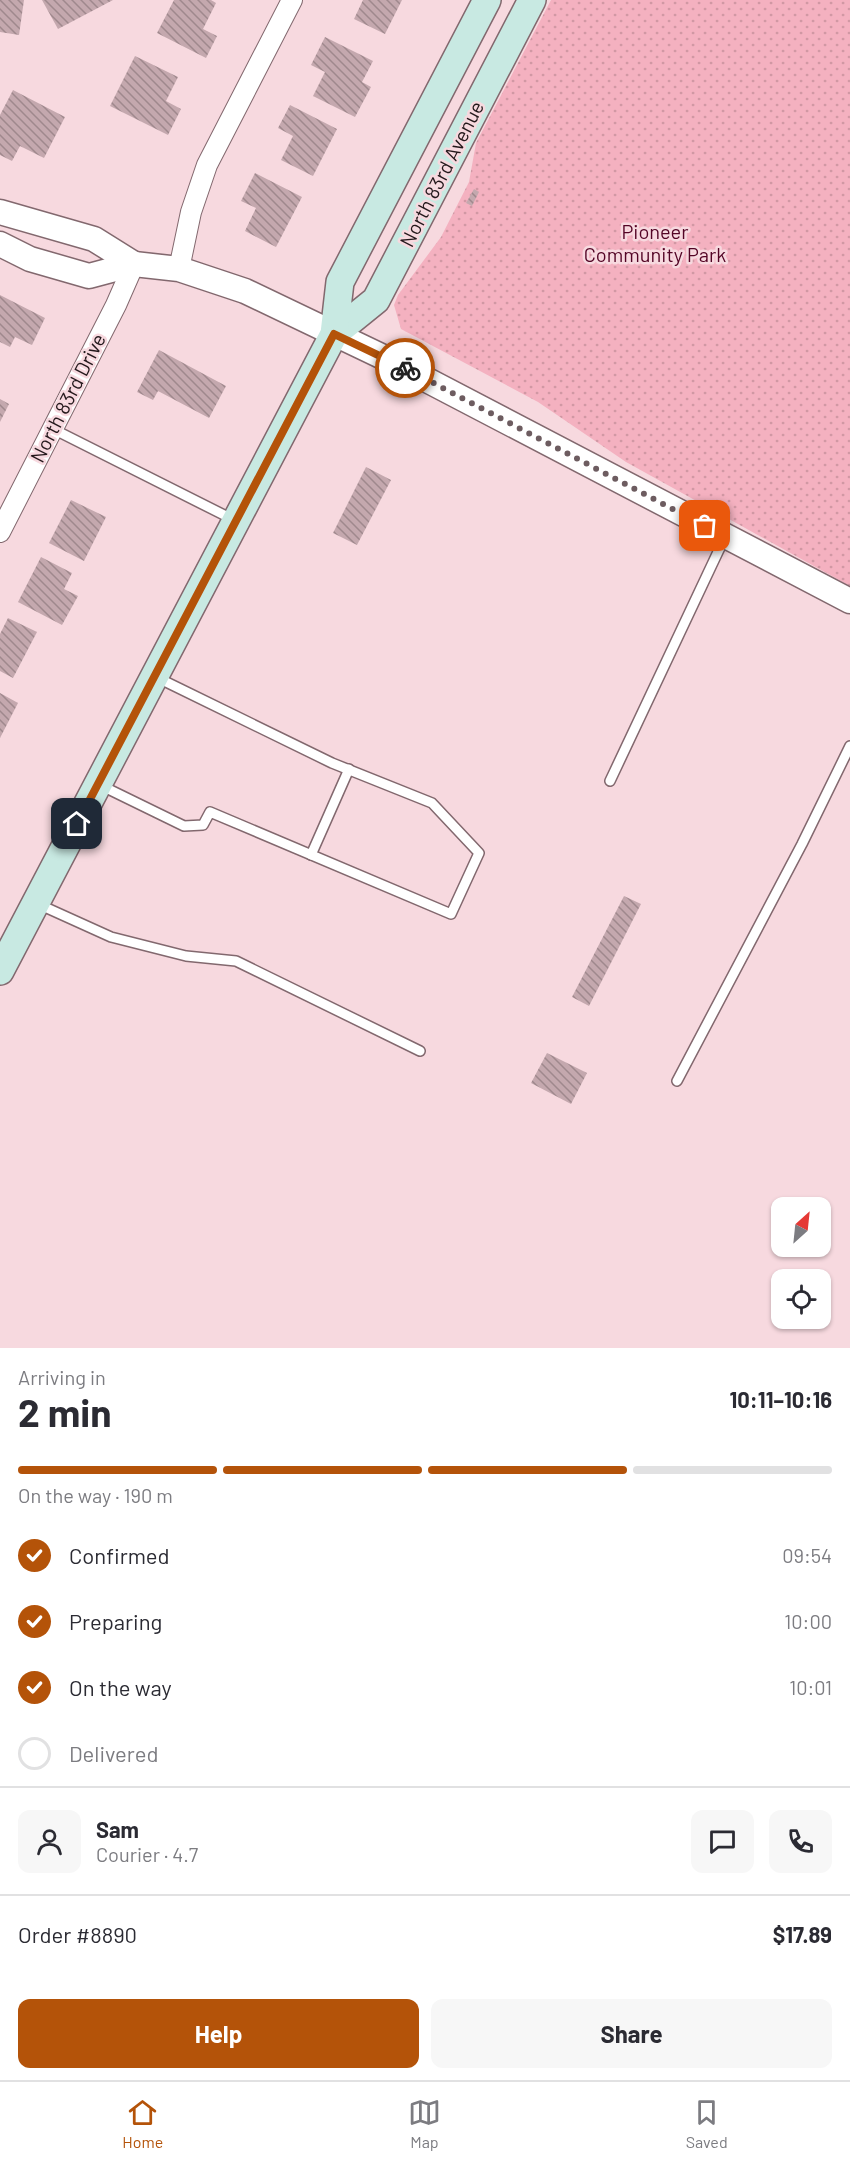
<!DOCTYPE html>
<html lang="en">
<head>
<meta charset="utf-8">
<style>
  :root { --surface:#fff; --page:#f7f7f7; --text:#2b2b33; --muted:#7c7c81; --line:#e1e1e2; --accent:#b45309 }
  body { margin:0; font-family:Barlow,sans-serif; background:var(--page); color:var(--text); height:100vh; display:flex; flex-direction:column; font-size:22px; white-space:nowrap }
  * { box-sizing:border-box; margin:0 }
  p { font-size:20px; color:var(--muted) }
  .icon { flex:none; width:33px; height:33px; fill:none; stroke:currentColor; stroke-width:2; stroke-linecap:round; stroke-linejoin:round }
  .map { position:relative; height:1348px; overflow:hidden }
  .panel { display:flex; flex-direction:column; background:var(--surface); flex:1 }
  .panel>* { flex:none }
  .needle { width:39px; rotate:27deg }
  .tools { position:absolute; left:771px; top:1197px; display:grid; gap:12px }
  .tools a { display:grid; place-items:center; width:60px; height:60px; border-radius:12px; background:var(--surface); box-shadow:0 2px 4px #0004; font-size:30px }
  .pin { position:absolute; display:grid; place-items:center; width:51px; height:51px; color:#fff; margin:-26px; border-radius:12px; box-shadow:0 3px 9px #0006 }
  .courier { position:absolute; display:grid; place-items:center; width:60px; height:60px; margin:-30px; border:4px solid #b45309; border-radius:50%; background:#fff; color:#222; box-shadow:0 2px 8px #0007 }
  .summary em { font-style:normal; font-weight:700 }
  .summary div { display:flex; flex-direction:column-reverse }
  .summary { display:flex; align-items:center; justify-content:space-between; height:102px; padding:0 18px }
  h1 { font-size:39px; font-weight:700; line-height:45px }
  .bar { display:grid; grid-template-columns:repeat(4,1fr); gap:9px 6px; align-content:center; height:72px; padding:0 18px }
  .bar i { height:8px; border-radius:4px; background:var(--line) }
  .bar .on { background:var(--accent) }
  .bar p { grid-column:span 4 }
  .line { display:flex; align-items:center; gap:15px; padding:0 18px; border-top:2px solid var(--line) }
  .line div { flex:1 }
  .round { display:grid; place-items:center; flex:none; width:63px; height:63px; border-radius:12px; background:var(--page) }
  ol { padding:0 18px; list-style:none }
  li { display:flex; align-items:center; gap:18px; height:66px }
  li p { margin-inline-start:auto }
  li .icon { padding:6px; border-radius:50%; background:var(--accent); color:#fff; stroke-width:4 }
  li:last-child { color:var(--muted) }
  li i { width:33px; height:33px; border:3px solid var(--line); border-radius:50% }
  .cta { display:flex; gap:12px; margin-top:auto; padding:12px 18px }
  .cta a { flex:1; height:69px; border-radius:12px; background:var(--accent); color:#fff; font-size:24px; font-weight:700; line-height:69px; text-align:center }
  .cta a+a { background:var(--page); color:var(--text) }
  .menu { display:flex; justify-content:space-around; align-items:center; height:84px; border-top:2px solid var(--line); background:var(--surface); font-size:16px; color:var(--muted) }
  .menu a { display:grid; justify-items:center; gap:3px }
  .menu .on { color:var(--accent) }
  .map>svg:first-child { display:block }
  .green { fill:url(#green-dots) }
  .building { fill:url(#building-back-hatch) }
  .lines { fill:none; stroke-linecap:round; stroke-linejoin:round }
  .service-casing { stroke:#82686e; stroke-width:12 }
  .minor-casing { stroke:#82686e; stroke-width:22 }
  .tertiary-casing { stroke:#82686e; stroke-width:27 }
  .secondary-casing { stroke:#82686e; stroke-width:30 }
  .service { stroke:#fff; stroke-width:9 }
  .minor { stroke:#fff; stroke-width:20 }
  .tertiary { stroke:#fff; stroke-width:24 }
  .secondary { stroke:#c8e9e2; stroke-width:27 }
  .done { stroke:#6d5c60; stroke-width:6; stroke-dasharray:0 10.8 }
  .route { stroke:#b45309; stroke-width:8 }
  .labels { text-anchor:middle; stroke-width:5; stroke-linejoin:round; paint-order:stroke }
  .street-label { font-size:20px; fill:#23181b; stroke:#f7d9df }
  .park-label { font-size:20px; fill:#530425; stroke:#f7d9df }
</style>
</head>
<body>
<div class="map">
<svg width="850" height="1348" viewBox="0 0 850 1348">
  <defs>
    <pattern id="green-dots" width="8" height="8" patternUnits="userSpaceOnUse" patternTransform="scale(1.5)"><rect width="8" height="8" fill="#f4b1c0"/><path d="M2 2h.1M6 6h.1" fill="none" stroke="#d198a4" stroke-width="1.8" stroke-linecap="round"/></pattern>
    <pattern id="building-back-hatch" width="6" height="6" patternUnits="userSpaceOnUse" patternTransform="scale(1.5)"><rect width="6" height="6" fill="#c4a8ae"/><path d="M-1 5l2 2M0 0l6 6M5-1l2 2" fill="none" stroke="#9f888d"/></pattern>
  </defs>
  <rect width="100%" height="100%" fill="#f7d9df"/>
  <path class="green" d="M551,0h299v586l-224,-124 -88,-60 -137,-73 -7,-24 4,-10 43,-58 28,-55 7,-39z"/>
  <g class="building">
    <path d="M0,0h24l-5,35 -19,-3z"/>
    <path d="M42,0h71l-55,29z"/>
    <path d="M174,0h37l5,3 -13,26 14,7 -11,22 -49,-25z"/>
    <path d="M363,0h39l-17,34 -31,-15z"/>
    <path d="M325,37l48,24 -11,21 9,5 -16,30 -42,-21 12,-24 -14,-7z"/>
    <path d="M135,56l43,21 -12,24 15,8 -13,26 -58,-29z"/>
    <path d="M13,90l52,27 -21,41 -24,-12 -8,15 -12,-6v-40z"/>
    <path d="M290,105l47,24 -24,47 -32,-16 12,-24 -15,-8z"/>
    <path d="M255,173l47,24 -26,50 -31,-16 11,-23 -15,-7z"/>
    <path d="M474,189l5,3 -7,14 -6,-3z"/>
    <path d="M0,295l45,23 -13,27 -17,-8 -5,10 -10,-5z"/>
    <path d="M159,350l67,36 -17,32 -51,-27 -5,9 -16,-8z"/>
    <path d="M0,399l9,5 -9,18z"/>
    <path d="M366,467l25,13 -34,65 -24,-12z"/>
    <path d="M71,500l35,17 -22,44 -35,-18z"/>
    <path d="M41,557l31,16 -8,16 14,7 -16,29 -44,-23z"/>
    <path d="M8,618l29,14 -24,46 -13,-7v-37z"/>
    <path d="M0,693l18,10 -18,35z"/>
    <path d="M624,896l17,8 -52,102 -17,-9z"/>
    <path d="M547,1053l40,20 -16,31 -40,-21z"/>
  </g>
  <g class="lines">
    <defs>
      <g id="service">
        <path d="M53,429l181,91"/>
        <path d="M610,781l115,-244"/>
        <path d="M100,785l84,41 19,-1 7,-13 241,102 28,-61 -47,-50 -100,-40 -174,-85"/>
        <path d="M311,855l38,-86"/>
        <path d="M38,904l73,33 75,19 50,5 184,90"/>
        <path d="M677,1081l125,-237 48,-98"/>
      </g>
      <g id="minor">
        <path d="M179,269l12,-57 16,-47 85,-165"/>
        <path d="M0,532l116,-227 18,-41"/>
      </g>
      <g id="tertiary">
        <path d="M0,212l94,27 40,25"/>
        <path d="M0,244l30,15 59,17 45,-12 45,5 66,22 138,66 467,244"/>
      </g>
      <g id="secondary">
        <path d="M334,334l42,-34 156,-300"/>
        <path d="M0,971l334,-637 6,-52 147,-282"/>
      </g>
    </defs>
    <use href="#service" class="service-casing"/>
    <use href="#minor" class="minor-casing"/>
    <use href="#tertiary" class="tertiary-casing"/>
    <use href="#secondary" class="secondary-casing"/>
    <use href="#service" class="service"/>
    <use href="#minor" class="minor"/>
    <use href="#tertiary" class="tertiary"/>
    <use href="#secondary" class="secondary"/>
  </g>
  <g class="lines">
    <path class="done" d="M405,368l300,158"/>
    <path class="route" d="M77,824l257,-490 71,34"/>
  </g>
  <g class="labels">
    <g class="street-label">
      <text transform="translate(442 174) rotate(-63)" y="7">North 83rd Avenue</text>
      <text transform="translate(68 398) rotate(-63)" y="7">North 83rd Drive</text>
    </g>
    <g class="park-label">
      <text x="655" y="239">Pioneer<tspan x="655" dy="23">Community Park</tspan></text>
    </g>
  </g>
</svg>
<div class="tools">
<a><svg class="needle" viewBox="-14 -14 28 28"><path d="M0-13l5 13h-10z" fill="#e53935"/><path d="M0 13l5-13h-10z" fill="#7c7c81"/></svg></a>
<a><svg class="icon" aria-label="locate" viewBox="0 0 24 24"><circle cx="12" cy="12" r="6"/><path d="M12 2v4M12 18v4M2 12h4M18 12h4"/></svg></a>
</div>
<div class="pin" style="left:705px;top:526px;background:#ea580c"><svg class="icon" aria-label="bag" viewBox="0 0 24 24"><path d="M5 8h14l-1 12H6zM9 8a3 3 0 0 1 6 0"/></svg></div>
<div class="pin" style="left:77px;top:824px;background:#1f2937"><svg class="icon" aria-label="home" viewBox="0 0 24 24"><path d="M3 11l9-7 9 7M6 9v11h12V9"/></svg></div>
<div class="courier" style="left:405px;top:368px"><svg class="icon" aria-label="bike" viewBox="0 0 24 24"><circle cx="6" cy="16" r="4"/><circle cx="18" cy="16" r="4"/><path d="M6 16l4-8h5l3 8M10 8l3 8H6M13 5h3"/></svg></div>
</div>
<section class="panel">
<div class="summary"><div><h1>2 min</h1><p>Arriving in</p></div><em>10:11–10:16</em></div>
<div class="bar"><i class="on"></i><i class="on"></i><i class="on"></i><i></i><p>On the way · 190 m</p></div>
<ol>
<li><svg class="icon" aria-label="check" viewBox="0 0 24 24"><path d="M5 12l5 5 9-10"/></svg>Confirmed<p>09:54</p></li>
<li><svg class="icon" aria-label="check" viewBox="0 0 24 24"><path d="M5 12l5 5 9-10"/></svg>Preparing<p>10:00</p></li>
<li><svg class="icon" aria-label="check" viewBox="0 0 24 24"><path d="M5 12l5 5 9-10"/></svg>On the way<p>10:01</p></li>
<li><i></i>Delivered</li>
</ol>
<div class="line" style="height:108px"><a class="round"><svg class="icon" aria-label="person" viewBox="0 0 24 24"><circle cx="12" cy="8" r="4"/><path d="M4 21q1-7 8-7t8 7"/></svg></a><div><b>Sam</b><p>Courier · 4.7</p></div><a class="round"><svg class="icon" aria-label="chat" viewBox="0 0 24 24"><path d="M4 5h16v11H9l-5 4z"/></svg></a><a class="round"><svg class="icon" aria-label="phone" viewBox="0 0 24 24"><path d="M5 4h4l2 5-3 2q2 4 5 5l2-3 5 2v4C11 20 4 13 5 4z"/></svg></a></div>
<div class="line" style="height:78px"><div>Order #8890</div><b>$17.89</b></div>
<div class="cta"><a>Help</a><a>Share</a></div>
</section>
<nav class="menu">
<a class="on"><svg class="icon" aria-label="home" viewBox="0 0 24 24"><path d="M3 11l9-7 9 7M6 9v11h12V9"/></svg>Home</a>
<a><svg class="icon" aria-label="map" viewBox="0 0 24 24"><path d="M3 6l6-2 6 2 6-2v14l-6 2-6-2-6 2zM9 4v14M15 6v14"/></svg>Map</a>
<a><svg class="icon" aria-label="saved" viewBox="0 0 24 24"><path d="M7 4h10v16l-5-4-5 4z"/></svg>Saved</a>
</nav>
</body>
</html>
